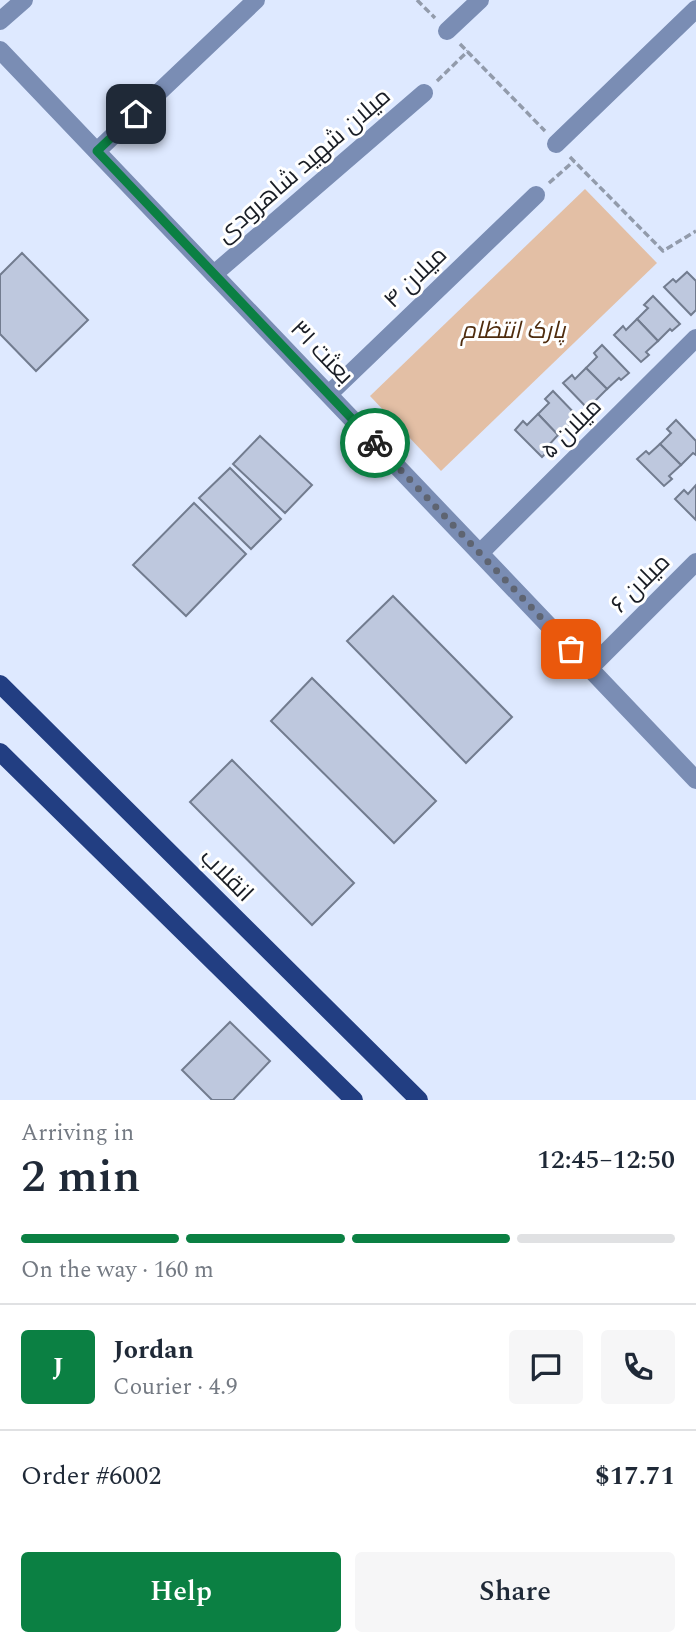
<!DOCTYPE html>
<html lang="en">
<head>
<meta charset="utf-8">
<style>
  :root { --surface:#fff; --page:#f6f6f7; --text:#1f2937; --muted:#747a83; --line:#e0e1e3; --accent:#0b8043 }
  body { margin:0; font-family:Spectral,Cairo,serif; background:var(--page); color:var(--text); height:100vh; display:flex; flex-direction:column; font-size:26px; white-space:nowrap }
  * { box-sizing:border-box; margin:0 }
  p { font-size:23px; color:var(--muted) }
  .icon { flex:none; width:38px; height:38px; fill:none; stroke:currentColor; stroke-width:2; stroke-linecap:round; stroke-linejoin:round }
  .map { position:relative; height:1100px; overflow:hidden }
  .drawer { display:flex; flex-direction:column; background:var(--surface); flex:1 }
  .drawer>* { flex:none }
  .pin { position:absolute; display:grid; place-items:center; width:60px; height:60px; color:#fff; margin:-30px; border-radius:14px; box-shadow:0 4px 10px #0006 }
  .courier { position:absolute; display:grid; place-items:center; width:70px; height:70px; margin:-35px; border:5px solid #0b8043; border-radius:50%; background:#fff; color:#222; box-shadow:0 2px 9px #0007 }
  .overview em { font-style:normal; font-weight:600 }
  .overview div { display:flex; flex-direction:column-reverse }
  .overview { display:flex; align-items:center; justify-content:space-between; height:119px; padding:0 21px }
  h1 { font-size:46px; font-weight:600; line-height:52px }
  .bar { display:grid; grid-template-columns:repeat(4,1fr); gap:10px 7px; align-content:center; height:84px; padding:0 21px }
  .bar i { height:9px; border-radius:5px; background:var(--line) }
  .bar .selected { background:var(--accent) }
  .bar p { grid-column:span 4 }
  .line { display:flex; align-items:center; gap:18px; padding:0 21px; border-top:2px solid var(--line) }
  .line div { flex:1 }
  .round { display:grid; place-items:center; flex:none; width:74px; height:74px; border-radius:7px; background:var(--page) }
  .primary-button { display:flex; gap:14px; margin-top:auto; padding:14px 21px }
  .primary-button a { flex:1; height:80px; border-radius:7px; background:var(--accent); color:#fff; font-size:28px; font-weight:600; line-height:80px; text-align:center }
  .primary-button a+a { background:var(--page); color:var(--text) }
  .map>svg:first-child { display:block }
  .green { fill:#e3bfa5 }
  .building { fill:#bec8de; stroke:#727c8f; stroke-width:2 }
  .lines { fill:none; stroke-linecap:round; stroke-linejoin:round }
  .path { stroke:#929bab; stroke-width:3.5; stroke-dasharray:7 3.5; stroke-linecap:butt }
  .minor { stroke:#7a8db4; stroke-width:18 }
  .major { stroke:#223e82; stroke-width:18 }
  .done { stroke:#5e6471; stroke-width:7; stroke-dasharray:0 12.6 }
  .route { stroke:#0b8043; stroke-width:9 }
  .labels { text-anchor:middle; stroke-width:6; stroke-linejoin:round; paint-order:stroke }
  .street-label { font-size:24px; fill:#191d25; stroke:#fff }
  .park-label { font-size:24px; font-style:italic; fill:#4f2c0e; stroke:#fff }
</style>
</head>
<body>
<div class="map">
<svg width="696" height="1100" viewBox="0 0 696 1100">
  <rect width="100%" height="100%" fill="#dee9ff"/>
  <path class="green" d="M585,189l72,74 -216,208 -71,-75z"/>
  <g class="building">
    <path d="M22,253l66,67 -52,51 -36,-37v-59z"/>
    <path d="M687,272l9,9v29l-5,5 -27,-28 9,-8 3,3z"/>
    <path d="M653,296l27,28 -8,7 -2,-2 -12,12 -21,-22 11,-11 -4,-3z"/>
    <path d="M637,319l21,22 -12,11 3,3 -8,7 -27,-27 9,-9 3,4z"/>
    <path d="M602,345l27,28 -8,7 -2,-2 -12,11 -21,-21 11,-11 -3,-4z"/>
    <path d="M586,368l21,21 -12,12 3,3 -8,7 -27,-28 9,-8 3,4z"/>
    <path d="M553,391l27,28 -7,7 -3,-2 -12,11 -20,-21 11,-11 -4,-4z"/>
    <path d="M538,414l20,21 -11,12 2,3 -7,7 -27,-27 8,-9 4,4z"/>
    <path d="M676,420l20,21v14l-3,-2 -12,12 -21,-21 11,-11 -4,-4z"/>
    <path d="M260,436l52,49 -27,28 -52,-49z"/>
    <path d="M660,444l21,21 -12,11 3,3 -8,7 -27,-27 9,-8 3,3z"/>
    <path d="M230,468l51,51 -30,30 -52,-51z"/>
    <path d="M696,485v35l-21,-21 9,-9 4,4z"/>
    <path d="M194,503l52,51 -60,62 -53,-51z"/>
    <path d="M393,596l119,121 -46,46 -119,-122z"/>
    <path d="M312,678l124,123 -42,42 -123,-122z"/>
    <path d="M232,760l122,123 -42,42 -122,-123z"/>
    <path d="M230,1022l40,39 -37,39h-21l-30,-30z"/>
  </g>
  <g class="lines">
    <g class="path">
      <path d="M417,0l18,18"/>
      <path d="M460,44l85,87"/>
      <path d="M437,81l31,-30"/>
      <path d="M570,157l93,94 33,-20"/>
      <path d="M549,183l25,-22"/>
    </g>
    <g class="minor">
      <path d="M0,21l24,-21"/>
      <path d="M447,31l33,-31"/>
      <path d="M0,50l696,730"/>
      <path d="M556,144l140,-135"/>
      <path d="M97,151l159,-151"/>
      <path d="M214,274l210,-181"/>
      <path d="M329,394l207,-199"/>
      <path d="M480,553l216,-215"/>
      <path d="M590,668l106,-106"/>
    </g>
    <g class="major">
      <path d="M0,684l419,416"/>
      <path d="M0,752l354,348"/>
    </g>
  </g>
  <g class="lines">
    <path class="done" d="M375,443l196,206"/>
    <path class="route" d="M136,114l-39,37 278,292"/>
  </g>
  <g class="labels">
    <g class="street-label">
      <text transform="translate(303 165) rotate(-41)" y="8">میلان شهید شاهرودی</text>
      <text transform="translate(415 277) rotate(-44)" y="8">میلان ۴</text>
      <text transform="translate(322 352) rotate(46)" y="8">بعثت ۳۱</text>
      <text transform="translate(571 428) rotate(-45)" y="8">میلان ۵</text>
      <text transform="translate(640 583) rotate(-45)" y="8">میلان ۶</text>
      <text transform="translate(227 875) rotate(45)" y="8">انقلاب</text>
    </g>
    <g class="park-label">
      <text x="513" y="338">پارک انتظام</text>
    </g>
  </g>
</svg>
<div class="pin" style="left:571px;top:649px;background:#ea580c"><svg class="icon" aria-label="bag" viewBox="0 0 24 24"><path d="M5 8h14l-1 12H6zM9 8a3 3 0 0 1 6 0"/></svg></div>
<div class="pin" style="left:136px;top:114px;background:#1f2937"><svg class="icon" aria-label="home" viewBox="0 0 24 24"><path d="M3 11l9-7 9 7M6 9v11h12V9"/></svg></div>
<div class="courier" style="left:375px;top:443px"><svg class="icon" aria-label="bike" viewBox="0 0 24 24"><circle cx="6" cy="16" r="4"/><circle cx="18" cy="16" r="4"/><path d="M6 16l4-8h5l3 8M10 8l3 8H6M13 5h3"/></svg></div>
</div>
<section class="drawer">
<div class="overview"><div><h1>2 min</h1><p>Arriving in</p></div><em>12:45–12:50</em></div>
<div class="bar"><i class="selected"></i><i class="selected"></i><i class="selected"></i><i></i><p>On the way · 160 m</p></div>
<div class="line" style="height:126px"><b class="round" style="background:var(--accent);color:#fff">J</b><div><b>Jordan</b><p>Courier · 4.9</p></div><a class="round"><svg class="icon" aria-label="chat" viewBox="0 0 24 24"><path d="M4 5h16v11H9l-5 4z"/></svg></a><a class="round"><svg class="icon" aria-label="phone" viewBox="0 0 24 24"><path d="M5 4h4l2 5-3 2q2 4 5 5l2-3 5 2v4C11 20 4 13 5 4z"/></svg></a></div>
<div class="line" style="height:91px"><div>Order #6002</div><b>$17.71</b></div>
<div class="primary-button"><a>Help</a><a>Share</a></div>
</section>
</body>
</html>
